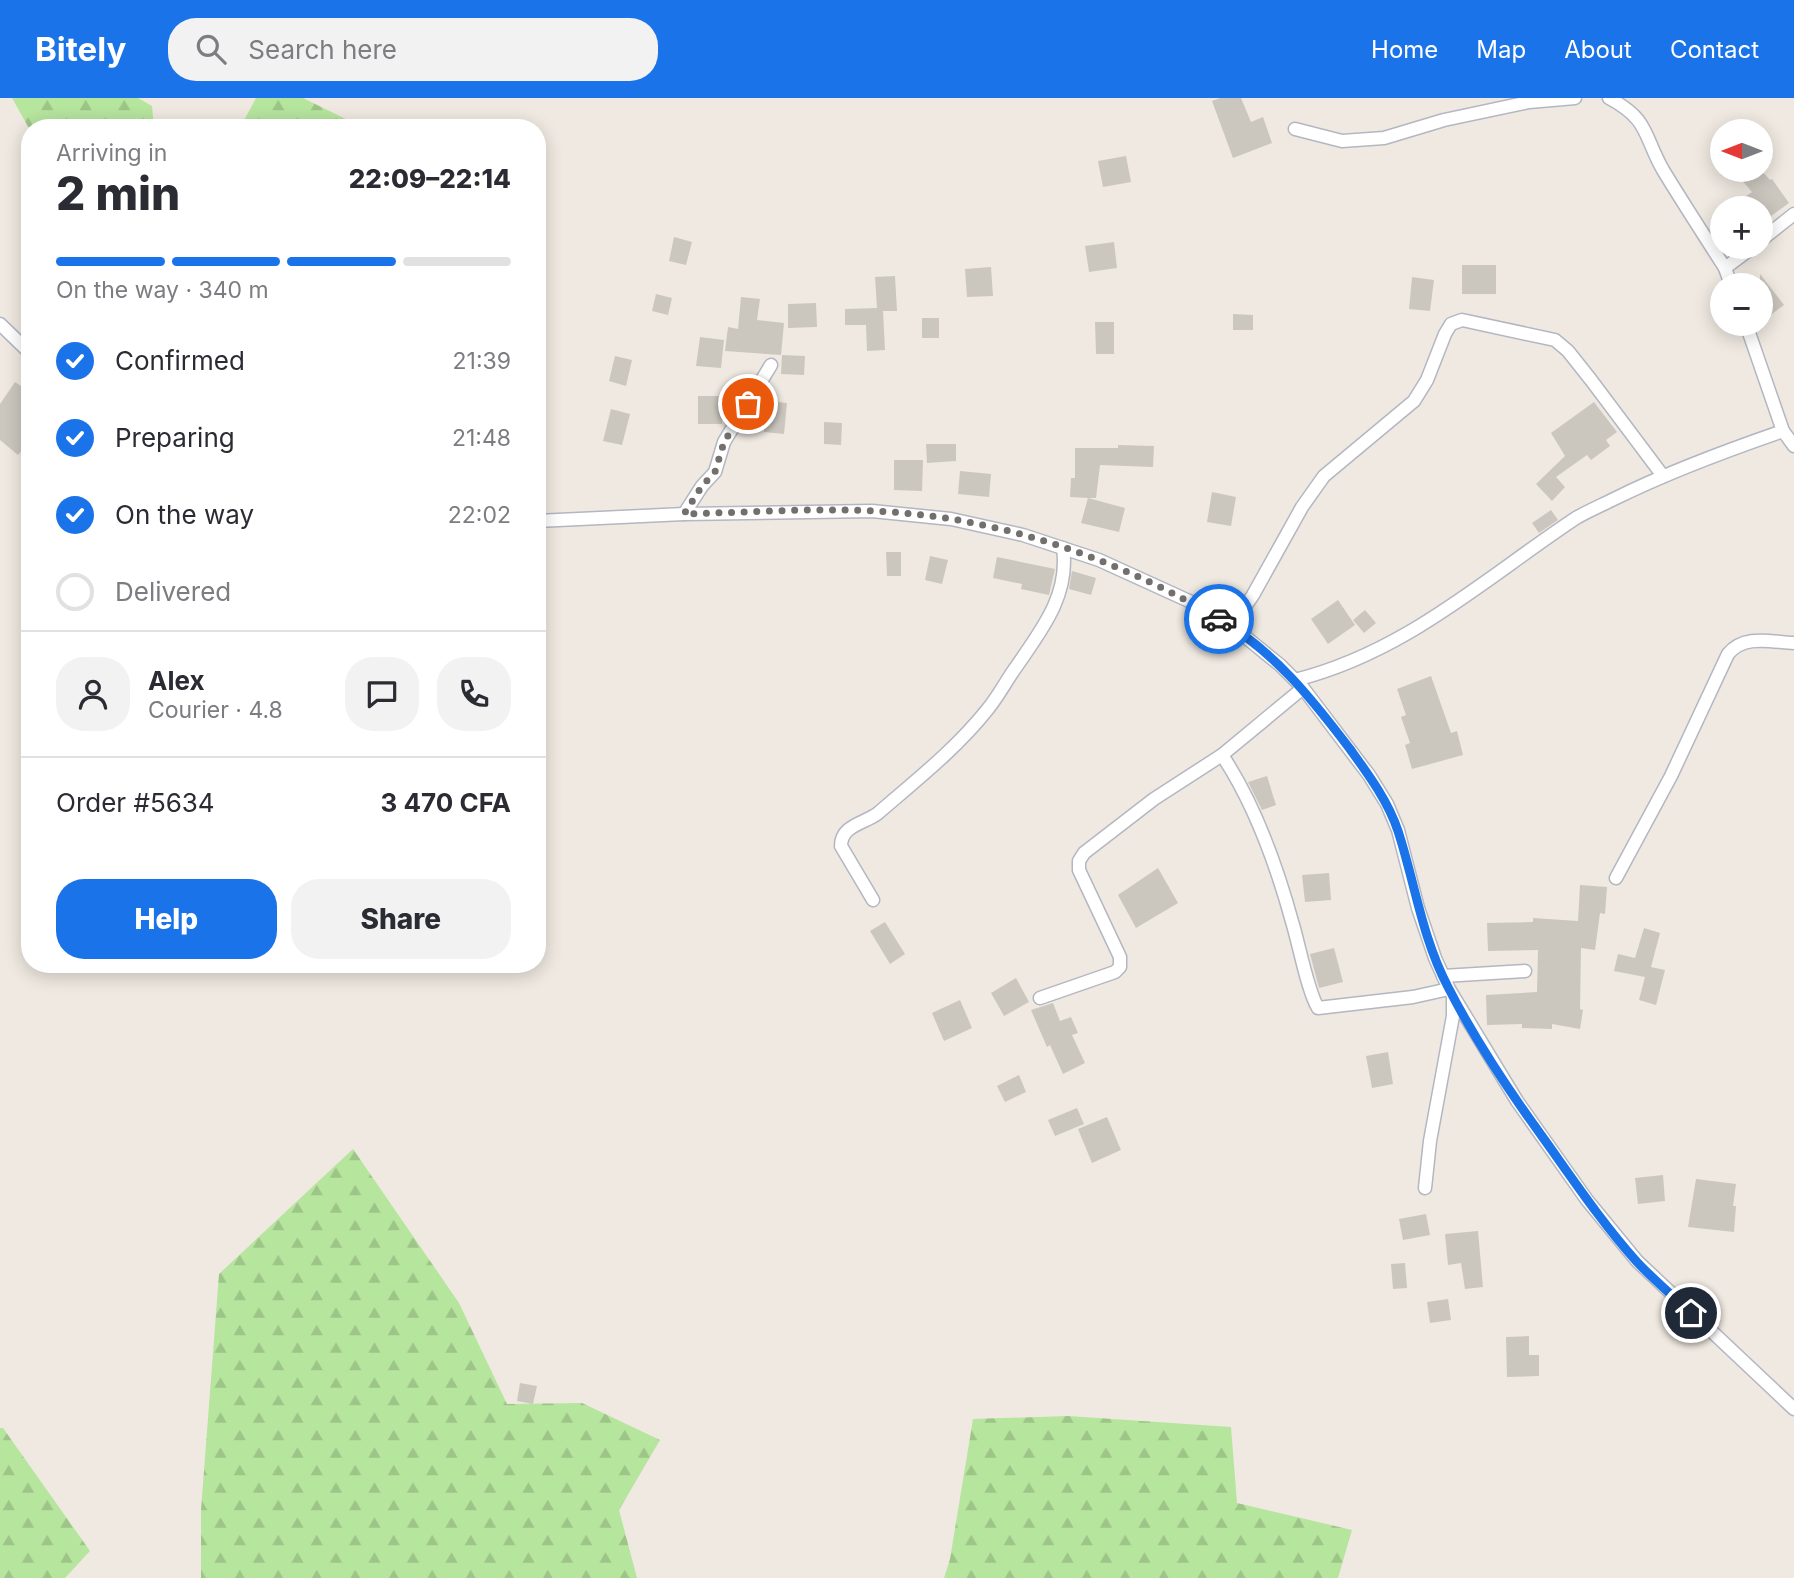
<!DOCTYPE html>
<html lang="en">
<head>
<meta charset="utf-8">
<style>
  :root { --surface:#fff; --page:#f2f2f3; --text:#2b2b33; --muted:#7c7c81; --line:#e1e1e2; --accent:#1a73e8 }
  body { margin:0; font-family:Inter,sans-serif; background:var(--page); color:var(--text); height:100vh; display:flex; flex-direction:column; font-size:26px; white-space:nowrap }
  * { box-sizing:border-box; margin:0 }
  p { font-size:23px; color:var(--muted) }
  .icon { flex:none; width:38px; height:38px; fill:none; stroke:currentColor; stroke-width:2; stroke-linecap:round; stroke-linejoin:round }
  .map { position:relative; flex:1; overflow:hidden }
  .panel { position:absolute; left:21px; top:21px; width:525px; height:854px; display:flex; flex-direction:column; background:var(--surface); border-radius:28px; box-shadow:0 4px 18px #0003 }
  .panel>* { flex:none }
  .needle { width:46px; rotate:270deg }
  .controls { position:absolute; left:1710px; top:21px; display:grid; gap:14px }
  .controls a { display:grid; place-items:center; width:63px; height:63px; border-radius:50%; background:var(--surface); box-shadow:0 4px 18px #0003; font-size:35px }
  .pin { position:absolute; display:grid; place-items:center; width:60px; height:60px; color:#fff; margin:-30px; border:4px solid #fff; border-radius:50%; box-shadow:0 2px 7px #0007 }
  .courier { position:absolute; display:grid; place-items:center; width:70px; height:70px; margin:-35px; border:5px solid #1a73e8; border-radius:50%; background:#fff; color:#222; box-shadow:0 2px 9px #0007 }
  .summary em { font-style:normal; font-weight:800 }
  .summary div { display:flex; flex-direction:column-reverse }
  .summary { display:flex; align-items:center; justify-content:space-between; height:119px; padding:0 35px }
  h1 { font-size:46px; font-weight:800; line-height:52px }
  .bar { display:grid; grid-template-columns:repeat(4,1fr); gap:10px 7px; align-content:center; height:84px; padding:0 35px }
  .bar i { height:9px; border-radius:5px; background:var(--line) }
  .bar .selected { background:var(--accent) }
  .bar p { grid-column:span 4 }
  .line { display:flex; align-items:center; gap:18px; padding:0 35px; border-top:2px solid var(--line) }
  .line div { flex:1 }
  .round { display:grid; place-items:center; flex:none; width:74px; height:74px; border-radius:28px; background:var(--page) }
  ol { padding:0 35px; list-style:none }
  li { display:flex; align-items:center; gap:21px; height:77px }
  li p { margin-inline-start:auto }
  li .icon { padding:7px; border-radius:50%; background:var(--accent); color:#fff; stroke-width:4 }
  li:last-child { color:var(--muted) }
  li i { width:38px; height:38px; border:4px solid var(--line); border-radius:50% }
  .primary-button { display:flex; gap:14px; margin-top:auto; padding:14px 35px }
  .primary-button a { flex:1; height:80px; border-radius:28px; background:var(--accent); color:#fff; font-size:28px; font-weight:800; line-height:80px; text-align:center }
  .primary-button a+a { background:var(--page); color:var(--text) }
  header { display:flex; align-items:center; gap:42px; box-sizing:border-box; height:98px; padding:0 35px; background:var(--accent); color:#fff }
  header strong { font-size:33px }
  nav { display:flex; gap:38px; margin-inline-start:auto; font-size:24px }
  .search { width:490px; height:63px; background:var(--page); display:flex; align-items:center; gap:18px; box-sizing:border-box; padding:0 24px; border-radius:28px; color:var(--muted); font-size:26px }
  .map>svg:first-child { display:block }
  .forest { fill:url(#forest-firs) }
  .building { fill:#cbc7bf }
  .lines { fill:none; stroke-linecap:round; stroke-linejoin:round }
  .minor-casing { stroke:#b4b7c1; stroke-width:15 }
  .minor { stroke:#fff; stroke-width:12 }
  .done { stroke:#726f6d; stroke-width:7; stroke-dasharray:0 12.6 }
  .route { stroke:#1a73e8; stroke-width:9 }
</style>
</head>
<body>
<header>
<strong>Bitely</strong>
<div class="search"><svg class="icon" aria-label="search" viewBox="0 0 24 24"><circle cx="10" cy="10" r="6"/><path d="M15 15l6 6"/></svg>Search here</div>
<nav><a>Home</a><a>Map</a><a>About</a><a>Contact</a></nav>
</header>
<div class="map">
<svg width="1794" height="1480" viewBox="0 0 1794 1480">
  <defs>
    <pattern id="forest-firs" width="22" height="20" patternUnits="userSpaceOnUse" patternTransform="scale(1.75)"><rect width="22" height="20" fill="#b6e59e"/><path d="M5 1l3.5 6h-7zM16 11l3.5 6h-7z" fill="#9dc588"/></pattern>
  </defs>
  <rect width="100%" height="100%" fill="#efe9e1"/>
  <g class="forest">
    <path d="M12,0h126l14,8 2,22h-124v2z"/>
    <path d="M256,0h47l61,30h-124z"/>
    <path d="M353,1051l106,154 48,101 75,-1 78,37 -41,70 18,68h-436v-68l18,-236z"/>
    <path d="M1068,1318l163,11 6,76 115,27 -14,48h-394l6,-19 23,-140z"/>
    <path d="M0,1330h3l87,123 -25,27h-65z"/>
  </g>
  <g class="building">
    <path d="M1220,0h21l10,24 12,-5 9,26 -39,15 -21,-57z"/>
    <path d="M1126,58l5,26 -28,5 -5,-26z"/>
    <path d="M1733,72h28l9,10 2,-1 17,24 -25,18 -4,-5v-8h-5l-9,-12 6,-4z"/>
    <path d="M674,139l18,5 -6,23 -17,-4z"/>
    <path d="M1114,144l3,26 -28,4 -4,-26z"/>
    <rect x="1462" y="167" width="34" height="29"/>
    <path d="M991,169l2,29 -26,1 -2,-28z"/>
    <path d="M1760,176l24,31 -24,18z"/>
    <path d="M895,178l2,35h-14l2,39 -18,1 -1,-26h-21v-16l32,-1 -2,-31z"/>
    <path d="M1412,179l22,3 -4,31 -21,-2z"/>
    <path d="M656,196l16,4 -4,17 -16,-4z"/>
    <path d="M741,199l19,2 -3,21 27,3 -3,32 -56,-4 3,-24 10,2z"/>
    <path d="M816,205l1,24 -29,1v-24z"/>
    <path d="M1233,216l20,1v15h-20z"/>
    <rect x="922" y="220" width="17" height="20"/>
    <path d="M1095,224h19v32h-18z"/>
    <path d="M700,239l24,3 -3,28 -25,-2z"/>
    <path d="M782,257l23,1 -1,19 -23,-1z"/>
    <path d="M615,258l17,4 -6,26 -17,-5z"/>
    <path d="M15,284l15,10v49l-12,14 -18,-15v-36z"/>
    <rect x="698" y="298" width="24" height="28"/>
    <path d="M768,303l19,2 -3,31 -20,-2z"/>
    <path d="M1594,304l23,30 -11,8 4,6 -19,14 -4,-5 -31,22 9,10 -13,14 -16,-17 29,-28 -14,-23z"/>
    <path d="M611,311l19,5 -8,31 -19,-4z"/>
    <path d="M824,324l18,1 -1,22 -17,-1z"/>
    <path d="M926,346h30v17l-29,2z"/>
    <path d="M1118,347l36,1 -1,21 -53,-2 -4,33h-8l37,10 -6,24 -38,-9 7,-25 -18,-1 1,-19h4v-30h43z"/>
    <path d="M894,362h29l-1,31 -28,-1z"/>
    <path d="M960,373l31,3 -2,23 -31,-3z"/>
    <path d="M1212,394l24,5 -5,29 -24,-4z"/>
    <path d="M1551,412l7,10 -19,13 -7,-10z"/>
    <path d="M886,454h15v24h-14z"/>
    <path d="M930,458l18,4 -6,24 -17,-4z"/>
    <path d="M997,459l58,12 -6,26 -28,-6 1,-5 -29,-6z"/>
    <path d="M1072,473l24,7 -5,17 -22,-6z"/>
    <path d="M1338,502l17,25 -27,19 -17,-25z"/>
    <path d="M1365,512l11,13 -12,10 -11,-13z"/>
    <path d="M1431,578l20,57 6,-2 6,24 -51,14 -7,-24 5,-2 -9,-26 5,-2 -9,-26z"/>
    <path d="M1267,678l9,29 -14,5 -14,-28z"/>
    <path d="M1158,770l20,35 -42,25 -18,-33z"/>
    <path d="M1329,775l2,27 -26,2 -3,-27z"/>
    <path d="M1580,787l27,2 -2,27 -5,-1 -5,37 -14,-2 -1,61 3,1 -3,19 -28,-5v5l-30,-1v-4l-35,1 -1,-30 51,-3 1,-42 -50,1 -1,-28 46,-1v-4l45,3z"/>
    <path d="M885,824l20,32 -15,10 -20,-33z"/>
    <path d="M1644,830l16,5 -9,34 14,3 -9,35 -17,-5 6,-23 -31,-6 4,-17 17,4z"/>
    <path d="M1334,850l9,34 -24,6 -9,-34z"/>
    <path d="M1016,880l13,24 -25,14 -13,-23z"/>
    <path d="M960,902l12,28 -28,13 -12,-28z"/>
    <path d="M1053,905l7,18 11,-4 7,16 -6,2 13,28 -22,11 -13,-29 -3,2 -16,-37z"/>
    <path d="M1388,954l5,32 -21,4 -6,-32z"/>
    <path d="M1019,977l7,17 -21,10 -8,-16z"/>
    <path d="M1077,1010l7,16 -29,12 -7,-16z"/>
    <path d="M1107,1019l14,33 -29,13 -14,-34z"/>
    <path d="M1663,1077l2,26 -27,3 -3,-26z"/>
    <path d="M1696,1081l40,5 -3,22h3l-2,26 -46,-5z"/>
    <path d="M1426,1116l4,21 -27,5 -4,-21z"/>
    <path d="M1478,1133l5,56 -18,2 -4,-26 -13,2 -3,-31z"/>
    <path d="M1405,1165l2,25 -14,1 -2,-25z"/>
    <path d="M1448,1201l3,21 -21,3 -3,-21z"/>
    <path d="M1529,1238v19h10v21l-32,1 -1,-40z"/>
    <path d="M520,1285l17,3 -4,18 -16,-3z"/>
  </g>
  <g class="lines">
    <defs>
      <g id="minor">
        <path d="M1609,0c41,22 34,37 54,72 20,33 41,65 62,98l6,17"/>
        <path d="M1295,31l47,12 42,-3 60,-18 85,-18 46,-4"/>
        <path d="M1760,143l34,-27"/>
        <path d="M1725,170l28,-21"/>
        <path d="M0,226l30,29"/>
        <path d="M1746,226l37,107 11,15"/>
        <path d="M684,416l18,-28 13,-14 9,-30 47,-77"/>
        <path d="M537,423l147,-7 188,-3 79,8 72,16 76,25 90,41 43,25 48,39 23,23 66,87 18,29 11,26 20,78 17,50 14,31 68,112 70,99 50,61 157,148"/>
        <path d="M1232,528l21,-31 49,-88 22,-31 90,-75 13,-21 18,-46 6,-10 11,-4 93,20 13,11 23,29 72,96"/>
        <path d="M1295,582c111,-28 189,-101 281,-162 12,-7 26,-13 38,-19 54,-27 111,-48 169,-68"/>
        <path d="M1222,657c32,48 56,115 71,170 6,20 15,67 25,83l95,-11 36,-8"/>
        <path d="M1616,780l55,-102 57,-122c16,-20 43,-12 66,-11"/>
        <path d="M873,802l-32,-54c0,-20 21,-22 36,-32 38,-33 78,-64 110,-104 10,-12 18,-27 27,-40 25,-37 56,-73 49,-122"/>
        <path d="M1443,878l82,-5"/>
        <path d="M1040,900l75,-26 5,-5v-10l-41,-87v-9l5,-8 70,-54 68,-44 81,-67"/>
        <path d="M1425,1090l5,-47 23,-125v-17"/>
      </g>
    </defs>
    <use href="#minor" class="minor-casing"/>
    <use href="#minor" class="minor"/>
  </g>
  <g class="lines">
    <path class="done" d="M748,306l-24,38 -9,30 -13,14 -18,28c76,-2 154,-8 230,0 106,11 213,50 305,105"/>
    <path class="route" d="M1219,521c55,32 93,80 131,130 18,25 38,52 48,82 17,52 24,107 50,156 27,53 61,104 96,152 30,42 59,85 93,123 17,18 36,34 54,51"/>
  </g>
</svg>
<div class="controls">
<a><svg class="needle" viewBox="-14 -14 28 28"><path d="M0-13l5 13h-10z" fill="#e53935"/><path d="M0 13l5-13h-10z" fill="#7c7c81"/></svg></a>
<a>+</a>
<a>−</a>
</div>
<div class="pin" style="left:748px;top:306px;background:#ea580c"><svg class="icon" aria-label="bag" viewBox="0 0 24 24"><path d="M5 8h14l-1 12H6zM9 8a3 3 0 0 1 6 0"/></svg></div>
<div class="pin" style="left:1691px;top:1215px;background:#1f2937"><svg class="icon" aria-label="home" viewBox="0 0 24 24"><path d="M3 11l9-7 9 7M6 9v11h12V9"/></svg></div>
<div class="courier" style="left:1219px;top:521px"><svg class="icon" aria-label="car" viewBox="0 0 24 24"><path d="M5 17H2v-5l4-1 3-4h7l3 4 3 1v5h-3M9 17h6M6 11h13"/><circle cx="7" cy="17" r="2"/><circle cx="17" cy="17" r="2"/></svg></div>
<section class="panel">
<div class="summary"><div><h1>2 min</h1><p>Arriving in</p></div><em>22:09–22:14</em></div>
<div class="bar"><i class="selected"></i><i class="selected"></i><i class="selected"></i><i></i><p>On the way · 340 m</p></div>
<ol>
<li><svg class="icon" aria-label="check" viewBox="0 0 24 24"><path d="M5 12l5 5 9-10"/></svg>Confirmed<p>21:39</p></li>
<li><svg class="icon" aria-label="check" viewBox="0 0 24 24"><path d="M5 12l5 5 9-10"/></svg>Preparing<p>21:48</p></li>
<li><svg class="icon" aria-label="check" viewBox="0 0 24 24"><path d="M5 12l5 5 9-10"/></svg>On the way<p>22:02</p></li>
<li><i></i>Delivered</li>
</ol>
<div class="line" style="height:126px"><a class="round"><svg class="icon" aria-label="person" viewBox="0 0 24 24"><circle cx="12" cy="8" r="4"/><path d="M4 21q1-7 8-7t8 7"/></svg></a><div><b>Alex</b><p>Courier · 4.8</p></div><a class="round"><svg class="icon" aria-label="chat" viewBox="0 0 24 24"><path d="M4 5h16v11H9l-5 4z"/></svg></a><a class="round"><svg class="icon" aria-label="phone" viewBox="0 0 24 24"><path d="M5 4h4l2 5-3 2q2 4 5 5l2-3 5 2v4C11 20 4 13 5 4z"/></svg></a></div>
<div class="line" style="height:91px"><div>Order #5634</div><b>3 470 CFA</b></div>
<div class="primary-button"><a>Help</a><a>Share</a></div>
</section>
</div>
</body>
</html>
